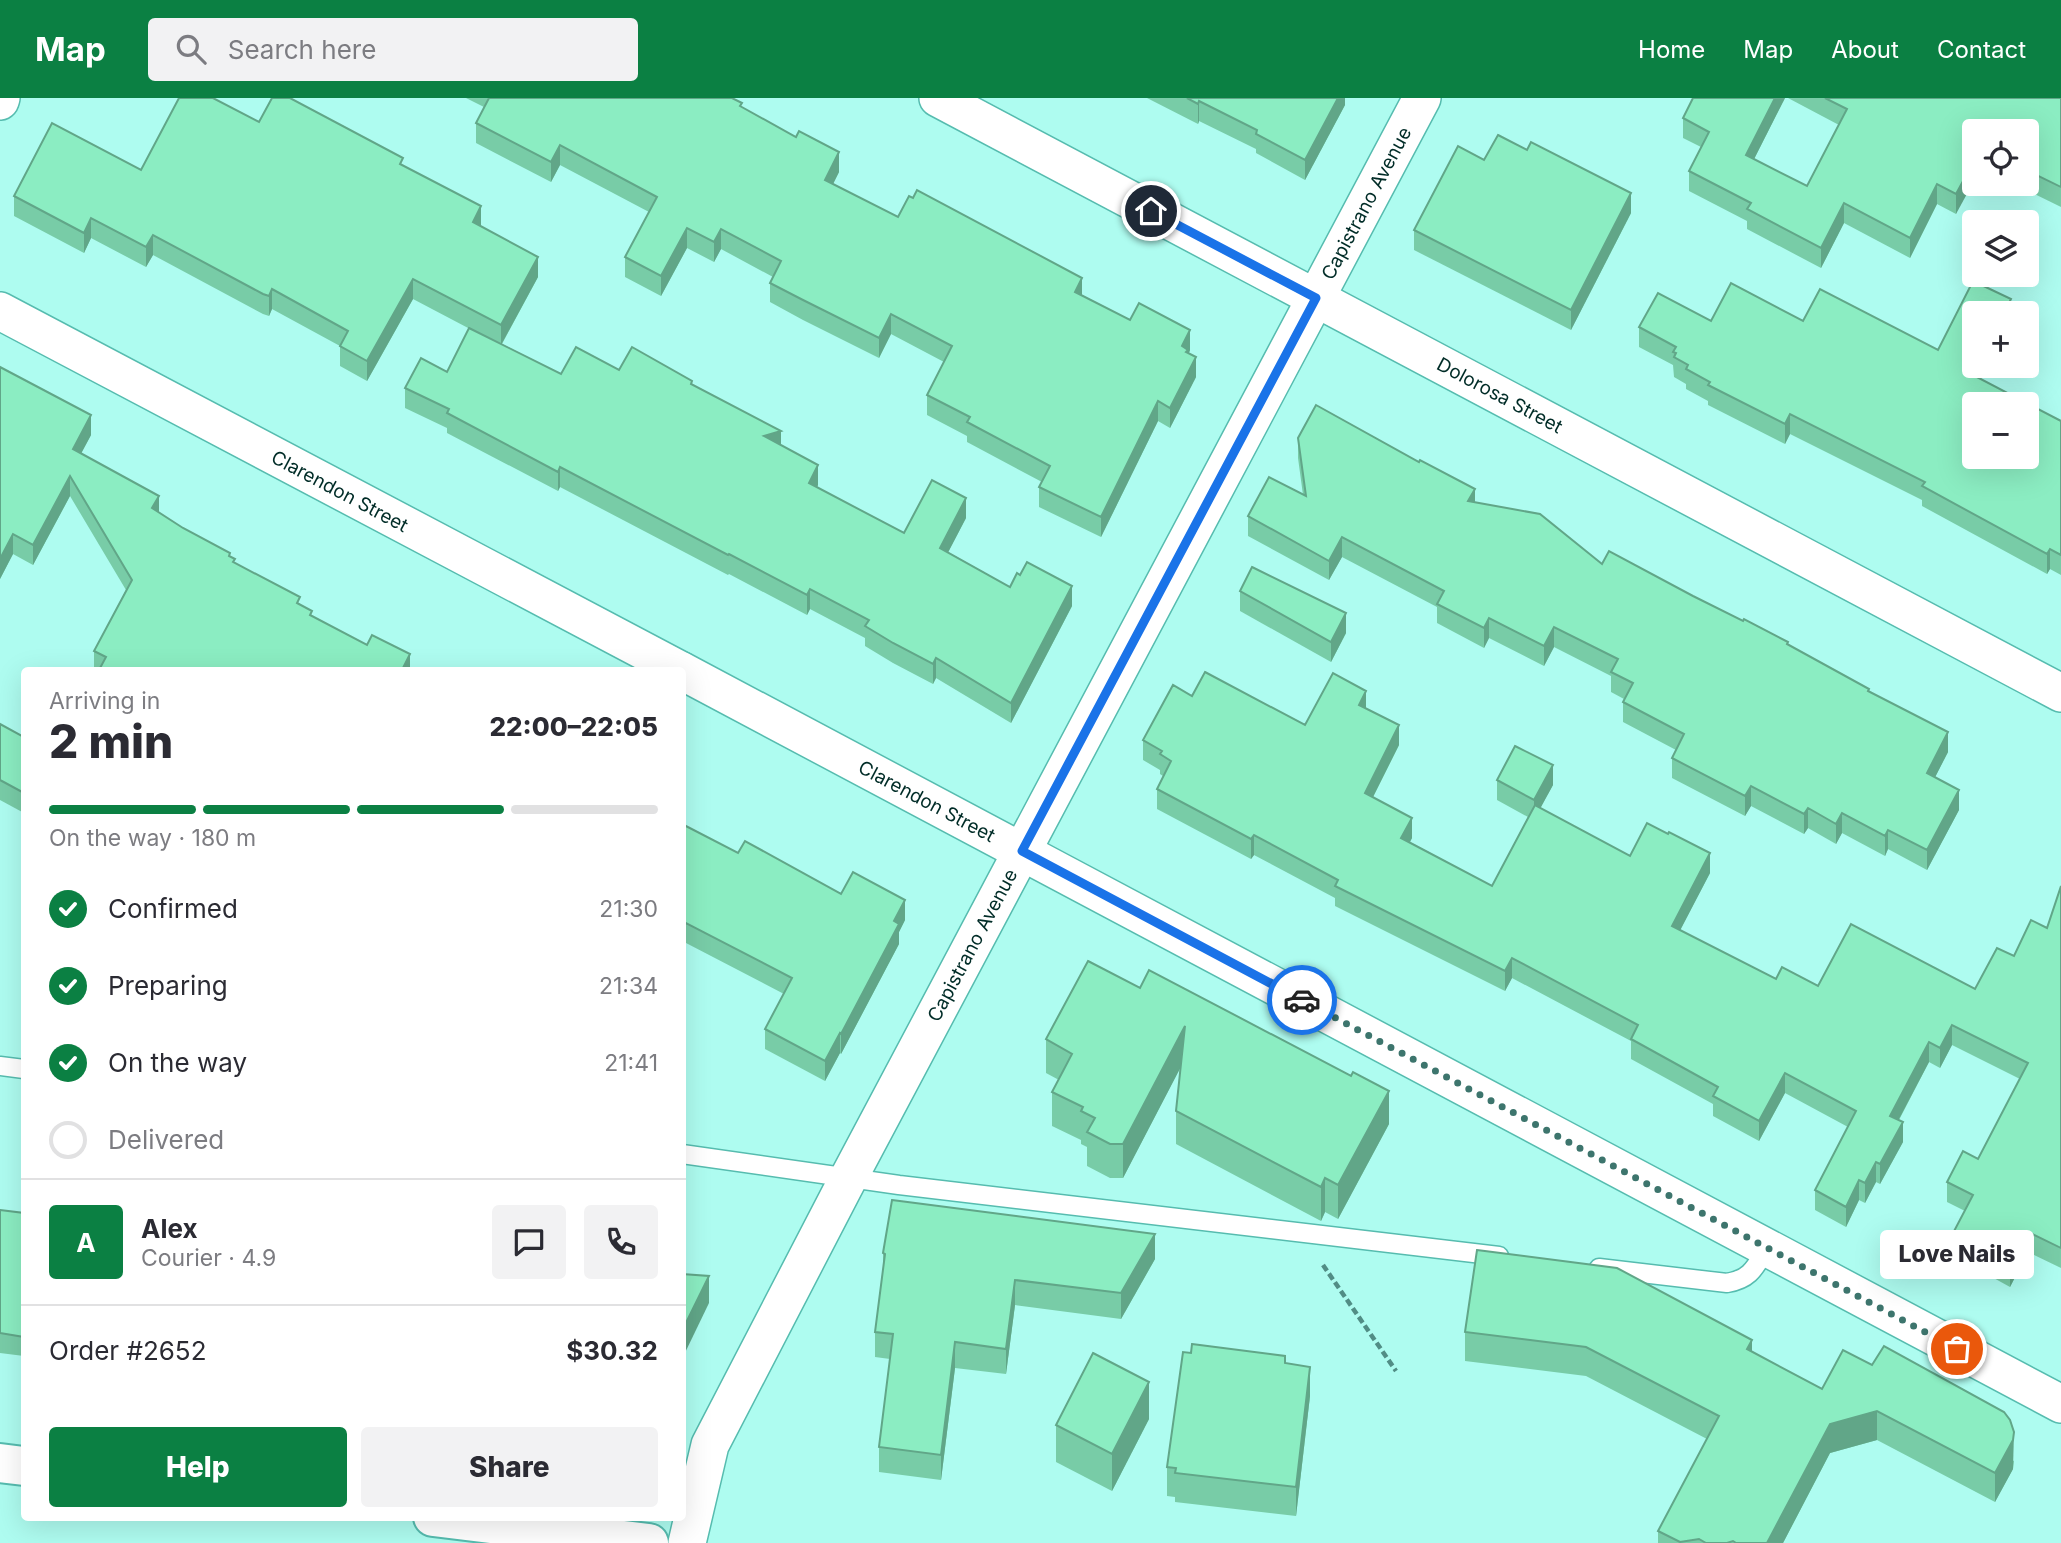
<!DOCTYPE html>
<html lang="en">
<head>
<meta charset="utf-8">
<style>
  :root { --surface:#fff; --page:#f2f2f3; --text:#2b2b33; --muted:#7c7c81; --line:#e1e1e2; --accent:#0b8043 }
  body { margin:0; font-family:Inter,sans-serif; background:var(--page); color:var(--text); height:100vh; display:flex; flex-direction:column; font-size:26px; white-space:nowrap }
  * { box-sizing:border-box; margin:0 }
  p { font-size:23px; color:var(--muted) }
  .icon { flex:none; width:38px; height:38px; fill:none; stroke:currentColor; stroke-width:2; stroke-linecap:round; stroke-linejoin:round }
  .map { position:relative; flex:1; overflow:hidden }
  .sheet { position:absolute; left:21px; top:569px; width:665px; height:854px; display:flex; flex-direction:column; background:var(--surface); border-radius:7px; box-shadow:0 7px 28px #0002 }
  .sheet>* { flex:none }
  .tools { position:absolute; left:1962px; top:21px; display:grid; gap:14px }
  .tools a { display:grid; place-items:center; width:77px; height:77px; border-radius:7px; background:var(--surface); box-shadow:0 7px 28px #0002; font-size:35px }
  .pin { position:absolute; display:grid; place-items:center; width:60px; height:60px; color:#fff; margin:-30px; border:4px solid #fff; border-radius:50%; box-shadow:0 2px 7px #0007 }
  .courier { position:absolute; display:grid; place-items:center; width:70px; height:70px; margin:-35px; border:5px solid #1a73e8; border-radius:50%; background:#fff; color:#222; box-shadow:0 2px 9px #0007 }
  .bubble { position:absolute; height:49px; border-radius:7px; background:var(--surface); box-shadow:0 7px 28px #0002; font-size:23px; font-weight:800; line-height:49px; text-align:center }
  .headline em { font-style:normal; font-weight:800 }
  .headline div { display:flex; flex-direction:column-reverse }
  .headline { display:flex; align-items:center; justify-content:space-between; height:119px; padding:0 28px }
  h1 { font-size:46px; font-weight:800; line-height:52px }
  .bar { display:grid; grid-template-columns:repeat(4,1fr); gap:10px 7px; align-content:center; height:84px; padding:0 28px }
  .bar i { height:9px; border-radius:5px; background:var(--line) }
  .bar .active { background:var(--accent) }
  .bar p { grid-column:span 4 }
  .line { display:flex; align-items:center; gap:18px; padding:0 28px; border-top:2px solid var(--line) }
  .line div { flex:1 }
  .round { display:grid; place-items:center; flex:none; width:74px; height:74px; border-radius:7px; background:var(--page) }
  ol { padding:0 28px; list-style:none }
  li { display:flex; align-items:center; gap:21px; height:77px }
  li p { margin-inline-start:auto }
  li .icon { padding:7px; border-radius:50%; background:var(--accent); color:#fff; stroke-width:4 }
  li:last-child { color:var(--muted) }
  li i { width:38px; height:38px; border:4px solid var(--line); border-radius:50% }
  .action { display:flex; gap:14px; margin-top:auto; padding:14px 28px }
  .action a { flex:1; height:80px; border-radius:7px; background:var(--accent); color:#fff; font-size:28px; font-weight:800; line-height:80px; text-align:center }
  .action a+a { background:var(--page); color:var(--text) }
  header { display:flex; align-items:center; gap:42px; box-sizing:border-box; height:98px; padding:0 35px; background:var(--accent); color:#fff }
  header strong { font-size:33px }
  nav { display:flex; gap:38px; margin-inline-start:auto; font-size:24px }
  .search { width:490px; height:63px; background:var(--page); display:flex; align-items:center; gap:18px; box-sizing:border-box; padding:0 24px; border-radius:7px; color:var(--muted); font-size:26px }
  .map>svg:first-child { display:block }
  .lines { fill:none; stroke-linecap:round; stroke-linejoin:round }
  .lane-casing { stroke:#56bcaf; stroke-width:21 }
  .street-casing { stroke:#56bcaf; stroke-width:40 }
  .secondary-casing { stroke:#56bcaf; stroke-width:42 }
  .path { stroke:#518d85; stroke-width:4.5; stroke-dasharray:7 3.5; stroke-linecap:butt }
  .lane { stroke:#fff; stroke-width:18 }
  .street { stroke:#fff; stroke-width:37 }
  .secondary { stroke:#fff; stroke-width:38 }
  .wall { fill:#78cca7 }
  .shaded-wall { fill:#61a688 }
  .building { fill:#8bedc2; stroke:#61a688; stroke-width:2; fill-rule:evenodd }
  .done { stroke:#3d756d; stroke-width:7; stroke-dasharray:0 12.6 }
  .route { stroke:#1a73e8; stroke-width:9 }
  .labels { text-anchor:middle; stroke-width:7; stroke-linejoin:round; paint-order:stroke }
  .street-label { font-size:19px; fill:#002c27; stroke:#fff }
</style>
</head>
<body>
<header>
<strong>Map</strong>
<div class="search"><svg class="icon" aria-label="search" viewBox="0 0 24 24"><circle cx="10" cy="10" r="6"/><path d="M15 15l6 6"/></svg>Search here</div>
<nav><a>Home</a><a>Map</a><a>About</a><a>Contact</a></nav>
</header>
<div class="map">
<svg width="2061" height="1445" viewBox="0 0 2061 1445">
  <rect width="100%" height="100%" fill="#aefcf0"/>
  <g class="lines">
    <defs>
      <g id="lane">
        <path d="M0,968l24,3"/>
        <path d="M682,1056l217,31 600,71"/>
        <path d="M1599,1170l128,15c24,-4 28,-16 40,-35"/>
      </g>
      <g id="street">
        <path d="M938,0l1123,595"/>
        <path d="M0,3l1,-3"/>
        <path d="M0,213l680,359"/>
        <path d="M682,573l1379,733"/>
        <path d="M687,1445l23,-98 139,-268 573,-1079"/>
      </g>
      <g id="secondary">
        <path d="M0,1365l24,3"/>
        <path d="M433,1419l216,26"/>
      </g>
    </defs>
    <use href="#lane" class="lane-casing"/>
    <use href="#street" class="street-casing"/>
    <use href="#secondary" class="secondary-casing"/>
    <path class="path" d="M1323,1167l73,106"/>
    <use href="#lane" class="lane"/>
    <use href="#street" class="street"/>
    <use href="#secondary" class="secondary"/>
  </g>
  <g class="wall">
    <path d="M466,0h266l10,9 97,65 -6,12 65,33 184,78 108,55 -1,3 7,24 -26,51 -12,-7 -57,116 -62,-30v-20l3,-5 -75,-40v-6l-40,-21v-20l17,-33 -53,-28 -12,24 -76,-38 -33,-18v-19l3,-6 -52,-28 -7,13 -27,-14 -26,48 -36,-19v-20l24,-45 -89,-47 -9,17 -75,-39v-20l8,-16z"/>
    <path d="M1147,0h198v7l-40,75 -49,-27v-4l-57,-28 -1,3z"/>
    <path d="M1693,0h92l-31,61 53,27 32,-61 -51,-27h273v109l-47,-23h12v-53h-52l-18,83 -19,-10 -27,54 -66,-35 -23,45 -74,-39v-8l-58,-30v-20l12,-24 -18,-9v-20z"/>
    <path d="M259,24l144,43 78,61 57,51 -36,67 59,30 58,-4 73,15 89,60 37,40 -1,2 87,46 62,-15 -18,34 62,35 62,19 -61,117 -75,-45 -3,6 -40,-21 -28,-17v-8l-55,-29 -3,6 -78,-41 -1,1 -168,-88 -2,4 -111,-58v-5l-42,-20v-20l42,-16 23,-43 -57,-30 -46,82 -27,-15v-20l-68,-37 -3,7 -6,-2 -110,-59 -7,12 -55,-29 -7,15 -70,-37v-20l127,-26z"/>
    <path d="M1484,62l147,53 -60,117 -157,-80v-20z"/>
    <path d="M2011,215l-30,66 80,42v154l-11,-6 -3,5 -125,-68v-6l-132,-66 -5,10 -77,-39v-4l-22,-12v-5l-12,-7 -1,-12 -34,-18v-20l72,-6h92l135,29z"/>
    <path d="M0,269l91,68 -10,18 78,60 71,44 5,6 65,41 12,12 98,54h-316v-19l32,-61 -56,-94 -37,69 -20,-11 -13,25z"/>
    <path d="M1298,340l177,64 127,62 91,32 95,48 81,47 79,61 -13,25 24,33 -32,60 -39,-21 -3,7 -43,-23 -6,11 -28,-16 -4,6 -53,-28 -6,10 -73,-38v-20l4,-8 -53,-28v-20l1,-3 -13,-7v-16l-57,-29 -10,19 -55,-28 -5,10 -47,-25v-16l-95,-50 -13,23 -81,-44v-20l55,-21 -5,-37z"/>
    <path d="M1240,493l106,42 -15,29 -91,-51z"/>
    <path d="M1192,598l113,29 61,-16 33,36 -26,52 39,41 -2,4 82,44 36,-69 -31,-17v-20l56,5 -13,23 90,48 80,17 -30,57 96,49 42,7 157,3 72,-61 14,-42v382l-33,-16 -18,35 -58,-32v-20l13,-24 -18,-9v-20l31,-23 42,-80 -68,-34 -12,23 -11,-6 -30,58 4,22 -23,42 -4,-2 -11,21 -6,-3 -13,27 -31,-17v-20l33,-63 -63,-34 -26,48 -46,-25v-12l-82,-45v-18l-119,-63 -7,13 -170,-85v-8l-81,-43 -3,4 -94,-50v-20l6,-13 -3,-2v-4l-17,-10v-20z"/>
    <path d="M0,626l24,13v76l-24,-13z"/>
    <path d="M682,726l56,29 167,67 -6,12v12l-58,110 -1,-1 -15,28 -60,-32v-20l19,-35 -98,-51 -4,8z"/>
    <path d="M1088,863l301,163 -51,95 -13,-7 -4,9 -145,-77v-33l4,-43 -57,110h-13l-23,-12v-19l-6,-3v-4l-29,-14v-34l7,-12 -13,-7v-34z"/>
    <path d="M0,1112l24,3v143l-24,-3z"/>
    <path d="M883,1155l272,6 -34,60 -106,-14 -9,69 -51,-6 -14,112 -62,-8v-25l11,-88 -15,-2v-25l8,-65z"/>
    <path d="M1465,1234l287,20 70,37 192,72 -1,8 -18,33 -118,-62 -47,13 -47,90h-125v-12l49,-92 -121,-63 -121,-15z"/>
    <path d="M1285,1265l25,33 -14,120 -121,-14v-5l-8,-1v-29z"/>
    <path d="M1149,1321l-37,72 -56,-29v-37z"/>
  </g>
  <g class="shaded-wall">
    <path d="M1338,0h7v7l-40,75v-20z"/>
    <path d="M1775,0h10l-39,77v-20z"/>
    <path d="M1199,3v20l-1,3v-20z"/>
    <path d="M560,47v20l-9,17v-20z"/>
    <path d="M839,54v20l-14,28v-20z"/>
    <path d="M1974,63v20l-18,33v-20z"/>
    <path d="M1937,86v20l-27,54v-20z"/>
    <path d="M1631,95v20l-60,117v-20z"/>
    <path d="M1844,105v20l-23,45v-20z"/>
    <path d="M481,108v20l-8,-4z"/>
    <path d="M91,120v20l-7,15v-20z"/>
    <path d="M687,130v20l-26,48v-20z"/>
    <path d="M721,131v20l-7,13v-20z"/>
    <path d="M153,137v20l-7,12v-20z"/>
    <path d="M538,159v20l-37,68v-20z"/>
    <path d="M1082,180v20l-7,-6z"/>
    <path d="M413,181v20l-46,82v-20z"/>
    <path d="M272,191v20l-3,7v-20z"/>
    <path d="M2011,201v14h-7z"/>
    <path d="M891,216v20l-12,24v-20z"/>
    <path d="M1190,232v20l-2,5 -6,-9z"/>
    <path d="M1196,259v20l-26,51v-20z"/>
    <path d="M1977,268h10l-14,29v-20z"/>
    <path d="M1158,303v20l-57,116v-20z"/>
    <path d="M1790,316v20l-5,10v-20z"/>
    <path d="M91,317v20l-18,34v-20z"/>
    <path d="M781,333v20l-17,-15z"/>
    <path d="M818,367v20l-9,18v-20z"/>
    <path d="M560,369v20l-2,4v-19z"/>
    <path d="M70,378v20l-37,69v-20z"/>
    <path d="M1475,391v20l-7,-8z"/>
    <path d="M159,398v20l-7,-8z"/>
    <path d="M966,400v20l-26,50v-20z"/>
    <path d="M13,436v20l-13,25v-20z"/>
    <path d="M1342,439v20l-13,23v-19z"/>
    <path d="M2050,451v20l-3,5v-20z"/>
    <path d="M1072,488v20l-61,117v-20z"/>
    <path d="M810,491v20l-3,6v-20z"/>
    <path d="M1346,515v20l-15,29v-20z"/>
    <path d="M1489,520v20l-5,10v-20z"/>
    <path d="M1554,529v20l-10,19v-20z"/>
    <path d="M410,556v16h-8z"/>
    <path d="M936,560v20l-3,6v-20z"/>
    <path d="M1366,593v20l-7,-6z"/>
    <path d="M1399,627v20l-34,68v-20z"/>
    <path d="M1948,634v20l-21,41v-20z"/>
    <path d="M1553,667v20l-19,35v-20z"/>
    <path d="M1751,688v20l-6,10v-20z"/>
    <path d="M1959,692v20l-32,60v-20z"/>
    <path d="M1808,710v20l-4,6v-20z"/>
    <path d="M1842,715v20l-6,11v-20z"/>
    <path d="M1412,720v20l-11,20v-20z"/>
    <path d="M1888,732v19l-3,7v-20z"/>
    <path d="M1254,737v20l-3,4v-20z"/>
    <path d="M1710,755v20l-38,73v-20z"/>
    <path d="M905,802v20l-6,12v12l-58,110v-20l53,-113z"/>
    <path d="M686,825v20l-4,8v-20z"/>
    <path d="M1512,860v20l-7,13v-20z"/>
    <path d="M1952,927v20l-12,23v-20z"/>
    <path d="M1185,928v33l-62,119v-34z"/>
    <path d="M840,935v20l-15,28v-20z"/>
    <path d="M1929,944v20l-39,74v-20z"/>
    <path d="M1785,975v20l-26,48v-20z"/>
    <path d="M1389,993v33l-51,95v-34z"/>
    <path d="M1903,1024v20l-23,42v-20z"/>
    <path d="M1876,1064v20l-11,21v-20z"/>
    <path d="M1325,1080v34l-4,9v-34z"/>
    <path d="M1859,1082v20l-13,27v-20z"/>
    <path d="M2028,1134v20l-18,35v-20z"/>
    <path d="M1155,1136v25l-34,60v-26z"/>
    <path d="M709,1178v27l-27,56v-28z"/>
    <path d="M1015,1182v25l-9,69v-25z"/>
    <path d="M1752,1242v29l-5,-20z"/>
    <path d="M955,1244v26l-14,112v-25z"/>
    <path d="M1310,1269v29l-14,120v-29z"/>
    <path d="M1149,1284v37l-37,72v-37z"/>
    <path d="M1877,1313v29l-47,13 -47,90h-16l63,-119z"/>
    <path d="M2014,1334l-1,37 -18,33v-29z"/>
  </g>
  <g class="building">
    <path d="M179,0h34l46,24 13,-24h18l113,60 -3,6 81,42 -8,16 65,35 -37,68 -88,-46 -46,82 -27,-15 8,-15 -76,-42 -3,7 -6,-2 -110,-59 -7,12 -55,-29 -7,15 -70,-37 38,-73 89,47z"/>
    <path d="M489,0h243l10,5 -2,3 56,31 3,-6 40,21 -14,28 73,37 11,-21 4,2 4,-8 165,88 -7,14 55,28 9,-17 51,27 -8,16 6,4 -2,2 10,5 -26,51 -12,-7 -57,116 -62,-30 11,-21 -83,-44 3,-5 -43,-22 25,-49 -61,-32 -12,24 -76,-38 -33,-17 11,-22 -60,-32 -7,13 -27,-14 -26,48 -36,-19 32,-60 -97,-52 -9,17 -75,-39z"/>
    <path d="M1187,0h151l-33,62 -49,-26 1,-4 -58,-29 -1,3z"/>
    <path d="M1693,0h82l-29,57 61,31 40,-77 -22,-11h236v89l-35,-17v-39h-52v30l-18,33 -19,-10 -27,54 -66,-35 -23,45 -74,-39 4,-6 -62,-32 20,-39 -26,-14z"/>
    <path d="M1498,37l29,15 4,-8 100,51 -60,117 -157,-80 44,-84 26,14z"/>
    <path d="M1973,183l38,18 -7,14h-30v53h3l-4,9 88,46v134l-11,-6 -3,5 -125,-68 3,-4 -135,-68 -5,10 -77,-39 2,-3 -24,-13 2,-4 -14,-8 2,-4 -3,-1 3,-5 -37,-20 19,-34 53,28 20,-38 72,38 17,-32 118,61zM1974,306h52v53h-52z"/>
    <path d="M469,230l92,46 15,-27 43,23 13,-23 60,34 -1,3 90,47 -17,5 54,29 -9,18 95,50 28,-53 34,18 -26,50 70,39 7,-14 3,2 7,-13 45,24 -61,117 -75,-45 -3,6 -40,-21 -28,-17 4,-6 -59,-31 -3,6 -78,-41 -1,1 -168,-88 -2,5 -111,-59 2,-4 -44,-21 16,-30 26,14z"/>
    <path d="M0,269l91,48 -18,34 86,47 -7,12 31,20 47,25 -1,3 6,3 -2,3 67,35 -3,6 15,8 -2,4 57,30 5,-10 38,19 -8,16h-303l7,-13 -12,-6 38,-71 -62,-104 -37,69 -20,-11 -13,25z"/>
    <path d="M1316,307l103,57 1,-2 55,29 -7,12 72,13 62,50 7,-13 84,45 50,25 1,-2 44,23 -1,2 82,45 -1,2 80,41 -21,41 32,17 -32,60 -39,-20 -3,6 -43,-23 -6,11 -28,-16 -4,6 -53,-28 -6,10 -73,-38 12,-24 -61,-32 10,-19 -22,-11 7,-13 -64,-32 -10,19 -55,-28 -5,10 -47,-24 7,-13 -102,-54 -13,24 -81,-45 21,-39 37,19 -8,-58z"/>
    <path d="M1252,469l94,46 -15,29 -91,-51z"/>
    <path d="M1205,574l100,53 28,-52 33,18 -7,14 40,20 -34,68 47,25 -11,20 91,48 43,-81 95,51 17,-33 21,11 1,-2 41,21 -38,73 104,53 6,-12 36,19 33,-62 124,65 22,-41 17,8 17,-36 16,8 14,-42v362l-33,-16 -18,35 -58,-32 21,-40 -26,-13 16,-31 15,8 50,-96 -76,-38 -12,23 -11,-6 -39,74 13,6 -23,42 -4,-2 -11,21 -6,-3 -13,27 -31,-17 41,-79 -71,-38 -26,48 -46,-25 5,-9 -87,-48 7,-14 -126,-67 -7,13 -170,-85 3,-6 -84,-45 -3,4 -94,-50 14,-28 -11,-7 2,-3 -19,-11 30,-55 19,11z"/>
    <path d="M0,626l24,13v56l-24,-13z"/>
    <path d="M1515,648l38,19 -19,35 -37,-20z"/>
    <path d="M682,726l56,29 7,-12 96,53 12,-22 52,28 -11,21 5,3 -58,110 -1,-1 -15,28 -60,-32 27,-51 -106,-55 -4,8z"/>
    <path d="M1088,863l52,27 9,-18 202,106 2,-4 36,19 -51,94 -13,-7 -4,9 -145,-76 9,-85 -62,118h-13l-23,-12 8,-14 -14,-7 2,-4 -31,-15 20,-38 -26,-15z"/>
    <path d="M892,1102l263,34 -34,59 -106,-13 -9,69 -51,-7 -14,113 -62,-8 14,-113 -18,-2 10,-78 -2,-1z"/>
    <path d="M0,1112l24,3v124l-24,-4z"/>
    <path d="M1477,1152l140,18 135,72 -5,9 75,40 21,-39 29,15 12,-19 120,66 6,8 4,12 -1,8 -18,33 -118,-62 -47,13 -63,119h-31l-3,-2 -6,2h-21l-7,-4 -19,3 -22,-11 61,-115 -133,-69 -121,-15z"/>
    <path d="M682,1176l27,2 -27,55z"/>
    <path d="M1192,1246l93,12v7l25,4 -14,120 -121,-14 1,-5 -9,-1 16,-115 8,1z"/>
    <path d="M1093,1255l56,29 -37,72 -56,-29z"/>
  </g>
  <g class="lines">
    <path class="done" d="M1302,902l655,349"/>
    <path class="route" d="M1151,113l165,87 -294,553 280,149"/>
  </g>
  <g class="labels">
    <g class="street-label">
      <text transform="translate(1366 105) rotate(-62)" y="7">Capistrano Avenue</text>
      <text transform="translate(1500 297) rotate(28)" y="7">Dolorosa Street</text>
      <text transform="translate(340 393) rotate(28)" y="7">Clarendon Street</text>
      <text transform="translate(927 703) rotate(28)" y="7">Clarendon Street</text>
      <text transform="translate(972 847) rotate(-62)" y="7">Capistrano Avenue</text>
    </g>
  </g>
</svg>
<div class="tools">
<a><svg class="icon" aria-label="locate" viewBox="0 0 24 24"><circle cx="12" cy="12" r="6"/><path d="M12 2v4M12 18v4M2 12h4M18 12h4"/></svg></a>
<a><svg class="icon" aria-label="layers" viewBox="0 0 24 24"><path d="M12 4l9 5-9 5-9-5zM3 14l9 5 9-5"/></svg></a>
<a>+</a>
<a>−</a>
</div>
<div class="pin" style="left:1957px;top:1251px;background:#ea580c"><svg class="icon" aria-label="bag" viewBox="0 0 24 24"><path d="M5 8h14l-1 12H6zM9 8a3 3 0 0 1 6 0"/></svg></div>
<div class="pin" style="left:1151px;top:113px;background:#1f2937"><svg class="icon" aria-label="home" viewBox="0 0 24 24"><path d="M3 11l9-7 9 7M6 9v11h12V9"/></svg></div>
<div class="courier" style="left:1302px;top:902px"><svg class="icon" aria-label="car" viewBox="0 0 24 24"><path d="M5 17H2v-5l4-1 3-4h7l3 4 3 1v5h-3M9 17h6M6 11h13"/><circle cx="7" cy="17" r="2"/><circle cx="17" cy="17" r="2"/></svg></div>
<div class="bubble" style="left:1880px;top:1132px;width:154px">Love Nails</div>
<section class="sheet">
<div class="headline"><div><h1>2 min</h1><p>Arriving in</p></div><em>22:00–22:05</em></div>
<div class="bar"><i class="active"></i><i class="active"></i><i class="active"></i><i></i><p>On the way · 180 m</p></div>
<ol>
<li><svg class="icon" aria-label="check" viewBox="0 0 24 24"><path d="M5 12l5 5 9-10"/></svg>Confirmed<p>21:30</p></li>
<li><svg class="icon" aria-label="check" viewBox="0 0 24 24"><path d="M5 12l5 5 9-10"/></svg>Preparing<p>21:34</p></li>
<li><svg class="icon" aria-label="check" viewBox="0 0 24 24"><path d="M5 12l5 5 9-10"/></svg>On the way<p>21:41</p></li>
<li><i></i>Delivered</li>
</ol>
<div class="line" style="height:126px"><b class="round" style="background:var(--accent);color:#fff">A</b><div><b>Alex</b><p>Courier · 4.9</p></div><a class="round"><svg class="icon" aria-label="chat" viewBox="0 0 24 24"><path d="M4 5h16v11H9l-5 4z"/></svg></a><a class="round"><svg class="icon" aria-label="phone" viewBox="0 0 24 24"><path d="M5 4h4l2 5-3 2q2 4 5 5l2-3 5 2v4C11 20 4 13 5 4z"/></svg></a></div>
<div class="line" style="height:91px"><div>Order #2652</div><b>$30.32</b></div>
<div class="action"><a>Help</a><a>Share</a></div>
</section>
</div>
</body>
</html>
